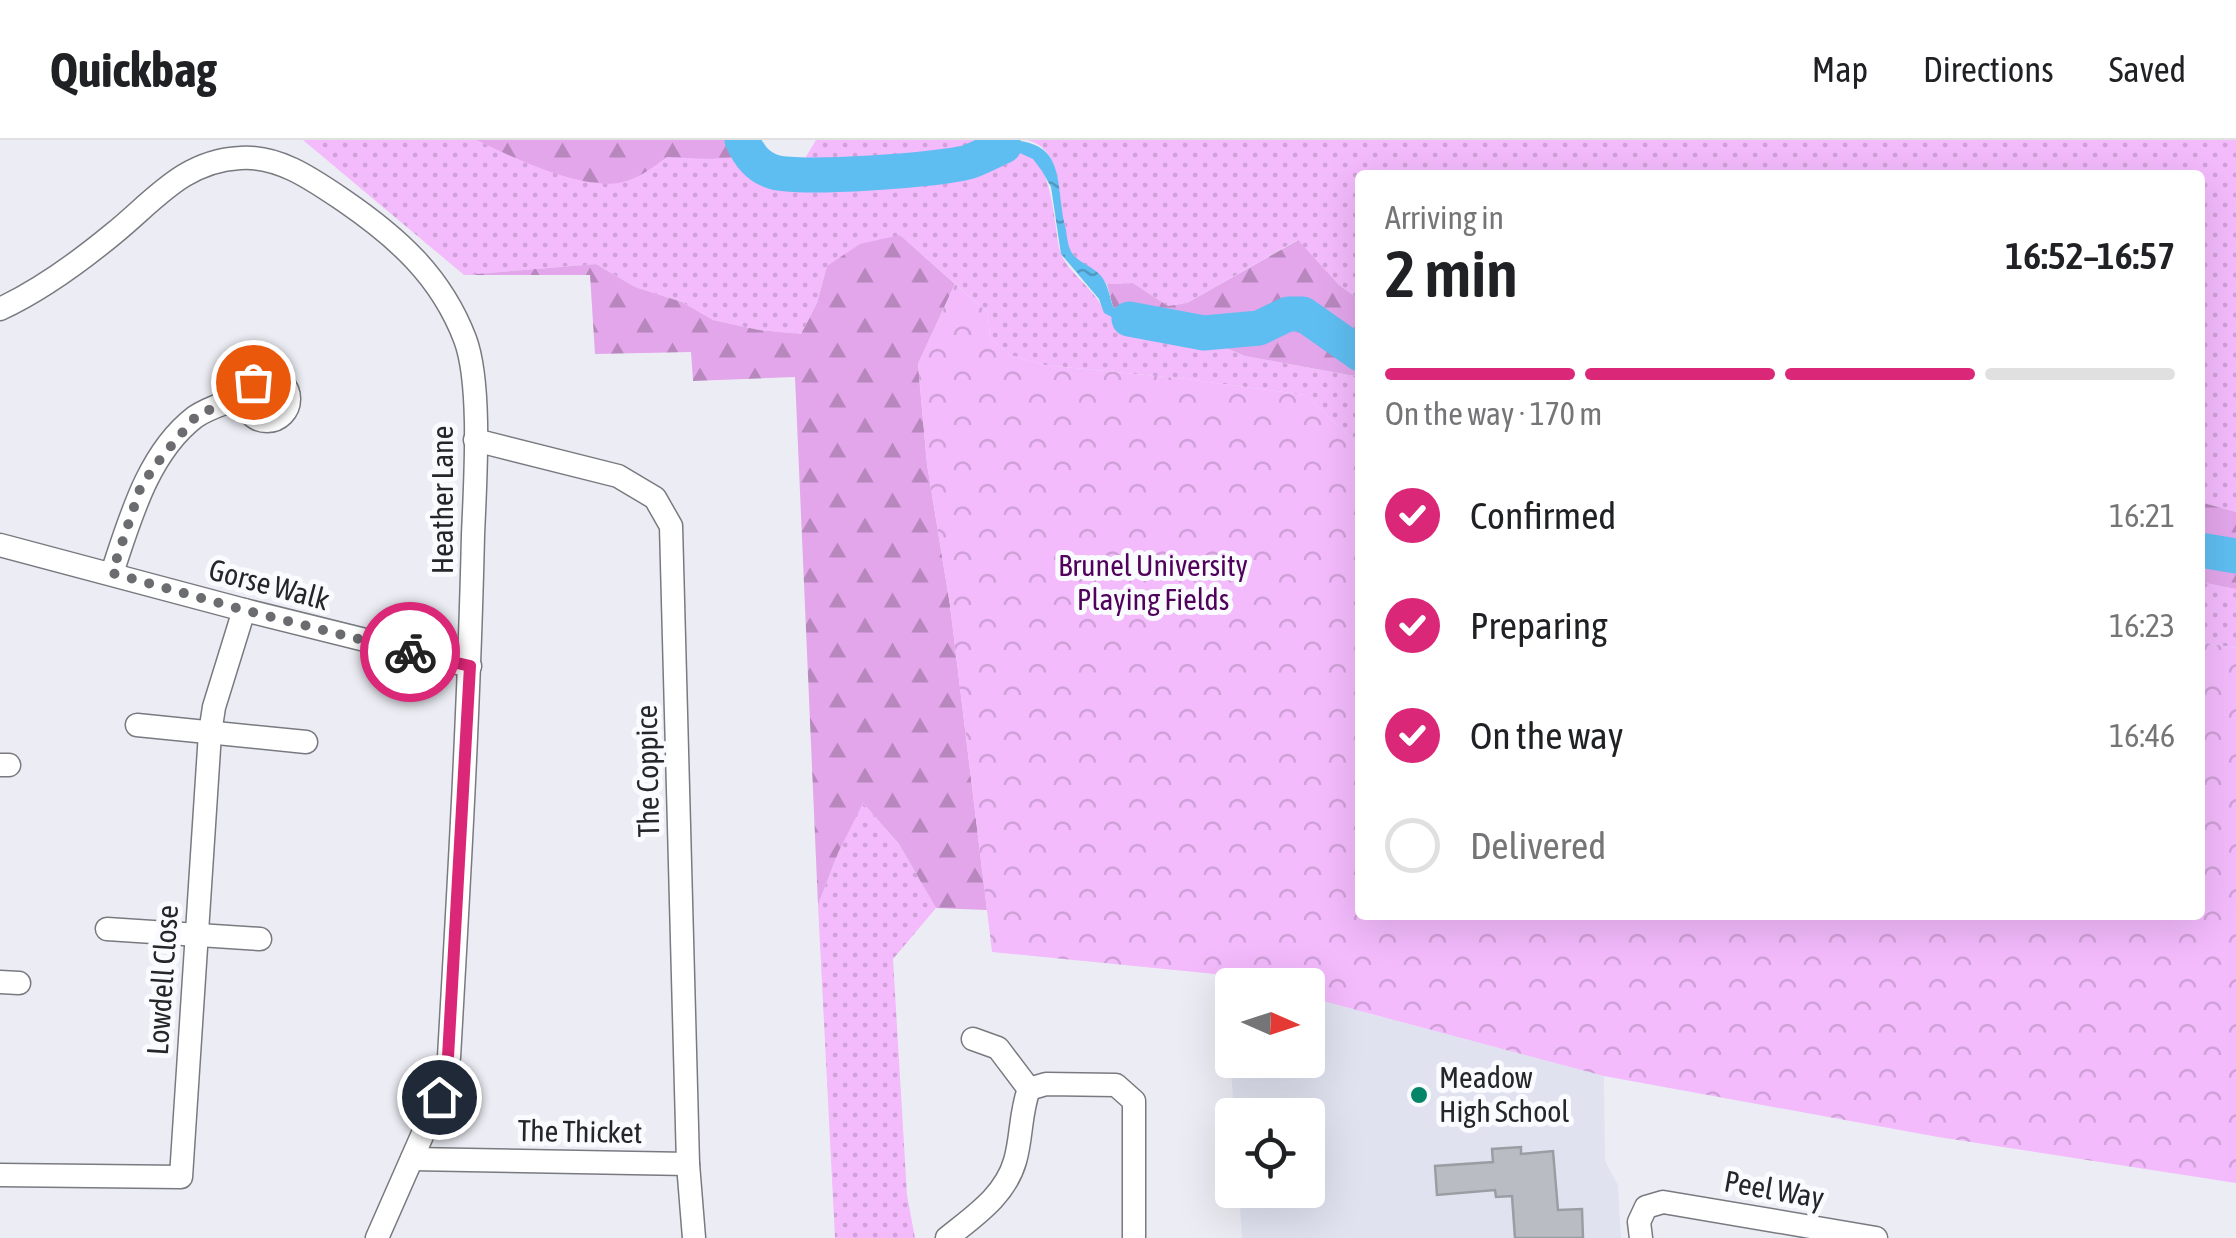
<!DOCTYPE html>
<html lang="en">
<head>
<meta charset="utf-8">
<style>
  :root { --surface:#fff; --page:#f2f2f2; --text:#202124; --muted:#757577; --line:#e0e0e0; --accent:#db2777 }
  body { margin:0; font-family:"Asap Condensed",sans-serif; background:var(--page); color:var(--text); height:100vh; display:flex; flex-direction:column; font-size:38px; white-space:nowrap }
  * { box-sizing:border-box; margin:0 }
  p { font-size:32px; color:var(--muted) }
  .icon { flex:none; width:55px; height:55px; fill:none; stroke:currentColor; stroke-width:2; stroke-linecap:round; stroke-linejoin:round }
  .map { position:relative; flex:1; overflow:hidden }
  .side { position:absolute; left:1355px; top:30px; width:850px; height:750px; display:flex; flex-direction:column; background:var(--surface); border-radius:10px; box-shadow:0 10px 40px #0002 }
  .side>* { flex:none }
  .needle { width:65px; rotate:93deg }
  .buttons { position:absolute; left:1215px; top:828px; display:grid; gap:20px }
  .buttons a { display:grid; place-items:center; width:110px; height:110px; border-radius:10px; background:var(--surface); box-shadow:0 10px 40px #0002; font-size:50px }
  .pin { position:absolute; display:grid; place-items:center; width:85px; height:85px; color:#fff; margin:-42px; border:5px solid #fff; border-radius:50%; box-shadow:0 2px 10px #0007 }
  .courier { position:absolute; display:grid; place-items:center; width:100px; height:100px; margin:-50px; border:8px solid #db2777; border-radius:50%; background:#fff; color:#222; box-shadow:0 2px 12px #0007 }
  .head em { font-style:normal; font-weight:600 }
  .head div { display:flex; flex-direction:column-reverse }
  .head { display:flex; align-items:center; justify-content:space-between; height:170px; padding:0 30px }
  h1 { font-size:65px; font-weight:600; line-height:75px }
  .bar { display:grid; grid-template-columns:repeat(4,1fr); gap:15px 10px; align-content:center; height:120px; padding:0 30px }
  .bar i { height:12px; border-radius:8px; background:var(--line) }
  .bar .on { background:var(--accent) }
  .bar p { grid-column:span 4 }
  ol { padding:0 30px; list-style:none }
  li { display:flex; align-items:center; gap:30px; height:110px }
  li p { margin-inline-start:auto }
  li .icon { padding:10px; border-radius:50%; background:var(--accent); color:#fff; stroke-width:4 }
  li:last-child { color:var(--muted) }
  li i { width:55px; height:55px; border:5px solid var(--line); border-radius:50% }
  header { display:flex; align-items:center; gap:60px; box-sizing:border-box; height:140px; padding:0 50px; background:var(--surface); border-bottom:2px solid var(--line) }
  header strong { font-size:48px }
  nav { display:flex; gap:55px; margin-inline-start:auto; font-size:35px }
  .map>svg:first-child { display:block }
  .built { fill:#e0e2f0 }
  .grass { fill:url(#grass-dots) }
  .forest { fill:url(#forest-firs) }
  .park { fill:url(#park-crowns) }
  .water { fill:url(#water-ripples) }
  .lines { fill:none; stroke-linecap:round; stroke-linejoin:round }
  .river { stroke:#5fbef1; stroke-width:35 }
  .building { fill:#b9bdc3; stroke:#9a9ea3; stroke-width:2.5 }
  .minor-casing { stroke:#797a80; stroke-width:25 }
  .minor { stroke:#fff; stroke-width:22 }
  .done { stroke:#6b6c6f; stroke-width:10; stroke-dasharray:0 18 }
  .route { stroke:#db2777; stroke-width:12 }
  .poi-dot { fill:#048567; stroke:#fafbff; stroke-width:4 }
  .labels { text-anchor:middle; stroke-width:10; stroke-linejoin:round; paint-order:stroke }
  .street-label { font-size:30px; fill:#252628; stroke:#fafbff }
  .park-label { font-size:30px; fill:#50025b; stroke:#fafbff }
  .poi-label { font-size:30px; fill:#252628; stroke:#fafbff; text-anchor:start }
</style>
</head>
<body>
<header>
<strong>Quickbag</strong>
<nav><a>Map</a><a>Directions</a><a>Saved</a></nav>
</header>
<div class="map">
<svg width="2236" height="1098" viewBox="0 0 2236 1098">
  <defs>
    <pattern id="grass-dots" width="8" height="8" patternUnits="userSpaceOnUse" patternTransform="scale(2.5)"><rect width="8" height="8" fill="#f3bafc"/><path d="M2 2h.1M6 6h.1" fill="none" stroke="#d0a0d8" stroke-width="1.8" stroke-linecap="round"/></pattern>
    <pattern id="forest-firs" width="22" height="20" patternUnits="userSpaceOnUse" patternTransform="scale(2.5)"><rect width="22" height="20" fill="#e3a6eb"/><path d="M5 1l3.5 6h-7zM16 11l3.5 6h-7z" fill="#b887be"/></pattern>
    <pattern id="park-crowns" width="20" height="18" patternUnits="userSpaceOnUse" patternTransform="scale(2.5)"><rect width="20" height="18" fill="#f3bafc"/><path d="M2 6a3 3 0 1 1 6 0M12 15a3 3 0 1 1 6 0" fill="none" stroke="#d0a0d8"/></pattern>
    <pattern id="water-ripples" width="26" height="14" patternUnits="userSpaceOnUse" patternTransform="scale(2.5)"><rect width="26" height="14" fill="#5fbef1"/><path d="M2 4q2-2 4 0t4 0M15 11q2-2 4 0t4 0" fill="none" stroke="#4e9ac3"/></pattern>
  </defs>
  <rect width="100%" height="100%" fill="#ecedf4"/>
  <path class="built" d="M1225,835l36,10h-29v75h76v-63l296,79 1,85 13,24 3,53h-379l-3,-48h69v-75h-74z"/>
  <g class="grass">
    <path d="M303,0h448c12,25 25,26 50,25l15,-25h189l-48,21c17,-3 36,-11 52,-13 45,-4 44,77 51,103 6,21 36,38 45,62l47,18 24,-4 69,29 115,21v69l-55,-51 -119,-16 -141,-14 -35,-10 -20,-17 -2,-25 -88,-78 -73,31 -10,37 -16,31 -42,-4 -46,-10 -31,-18 -47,-15 -39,-23 -132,11z"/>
    <path d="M1026,0h1210v372l-36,-10v-327h-840v125l-21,-15 -42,-45 -110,63 -19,3 -35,-23 -26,1c-10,-13 -28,-19 -36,-32 -19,-32 2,-102 -45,-112z"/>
    <path d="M2200,442l36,7v59l-36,-6z"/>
    <path d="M862,662l37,42 37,64 -43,51 14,236 8,43h-80l-17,-333 20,-52z"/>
  </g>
  <g class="forest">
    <path d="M477,0h274l7,16 -50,3 -41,-2c-15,11 -29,22 -48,26 -40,6 -106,-25 -142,-43z"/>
    <path d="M900,95l55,49 -37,80 9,100 23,141 37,305 -51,-2 -37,-64 -36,-41 -25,50 -20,52 -23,-528 -102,4 -2,-29 -96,2 -5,-79h-126l132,-11 39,23 47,15 31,18 46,10 42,4 16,-31 10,-37 33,-22z"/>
    <path d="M1298,100l41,45 21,15v77l-115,-21 -69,-29 -26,-9h-16l-21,-11 -6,-23 26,-1 35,23 19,-3z"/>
    <path d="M2200,362l36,10v77l-36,-7z"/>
  </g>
  <path class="park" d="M955,144l33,29 2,25 20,17 35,10 141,14 119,16 55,51v469h840v-273l36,6v535l-298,-46 -334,-61 -296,-79v-12h-47l-36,-10 -233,-23 -42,-347 -23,-141 -9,-100z"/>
  <path class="water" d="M1005,0c64,0 49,43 61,90 1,7 2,17 6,23 6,9 17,12 25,19 11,9 12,23 16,35 21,11 41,13 63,20l-39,3 -33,-17 -5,-14 -38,-45 -10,-67 -9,-16 -9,-12 -24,-11 -34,20 -20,-6z"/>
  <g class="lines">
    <g class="river">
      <path d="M742,0c7,15 15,27 32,32 27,8 165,-2 194,-10 12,-4 24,-11 36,-16"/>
      <path d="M1129,179l75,14 55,-5 29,-14h15l57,40"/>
      <path d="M2200,410l36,6"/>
    </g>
  </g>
  <path class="building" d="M1521,1007v7l32,-3 5,59 24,-1 1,29h-68l-3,-42 -16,1 -1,-7 -58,5 -2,-29 58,-4 -1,-13z"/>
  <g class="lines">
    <defs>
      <g id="minor">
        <path d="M0,169c41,-19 79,-47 113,-75 41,-33 70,-73 127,-76 38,-3 72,21 103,42 54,37 98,76 122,139 17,45 10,145 8,196 -4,174 -14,348 -24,522l-10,40 -62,141"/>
        <circle cx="267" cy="259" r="22"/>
        <path d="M475,300l143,36 37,22 16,28 17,638 6,74"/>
        <path d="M0,405l244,65 226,56"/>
        <path d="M112,433c18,-54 36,-120 83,-156 14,-10 35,-15 50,-22"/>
        <path d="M137,585l169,17"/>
        <path d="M0,625h9"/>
        <path d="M107,789l153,10"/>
        <path d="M0,842l19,1"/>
        <path d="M973,899l25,9 31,41"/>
        <path d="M412,1019l276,5"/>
        <path d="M0,1035l181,2 29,-444 4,-26 30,-97"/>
        <path d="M947,1098c27,-22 58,-42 68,-77 7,-24 5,-48 14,-72l17,-5 70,1 18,16v137"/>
        <path d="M1641,1098l-2,-16 7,-15 17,-5 213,36"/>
      </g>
    </defs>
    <use href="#minor" class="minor-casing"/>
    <use href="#minor" class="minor"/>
  </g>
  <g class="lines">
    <path class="done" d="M253,242l-8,13 -48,20 -36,43 -20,28 -29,87 132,37 166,42"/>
    <path class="route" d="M410,512l60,14 -22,391 -9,40"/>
  </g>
  <circle class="poi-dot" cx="1419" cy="955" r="10"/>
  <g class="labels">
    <g class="street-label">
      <text transform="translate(443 360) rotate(-90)" y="10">Heather Lane</text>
      <text transform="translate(269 445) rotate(15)" y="10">Gorse Walk</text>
      <text transform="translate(648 631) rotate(-91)" y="10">The Coppice</text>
      <text transform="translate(163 840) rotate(-86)" y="10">Lowdell Close</text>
      <text transform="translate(580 992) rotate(1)" y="10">The Thicket</text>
      <text transform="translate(1774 1050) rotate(10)" y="10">Peel Way</text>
    </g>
    <g class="park-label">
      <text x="1153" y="436">Brunel University<tspan x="1153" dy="34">Playing Fields</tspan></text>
    </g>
    <g class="poi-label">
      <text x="1439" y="948">Meadow<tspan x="1439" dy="34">High School</tspan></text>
    </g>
  </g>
</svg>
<div class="buttons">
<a><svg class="needle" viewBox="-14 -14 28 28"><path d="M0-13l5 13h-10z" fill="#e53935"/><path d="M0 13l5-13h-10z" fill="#757577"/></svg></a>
<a><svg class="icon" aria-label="locate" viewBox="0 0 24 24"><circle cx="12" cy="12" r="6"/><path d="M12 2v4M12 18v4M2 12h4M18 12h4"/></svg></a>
</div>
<div class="pin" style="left:253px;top:242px;background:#ea580c"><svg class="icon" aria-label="bag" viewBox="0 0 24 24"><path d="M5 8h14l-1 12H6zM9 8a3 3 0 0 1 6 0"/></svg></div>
<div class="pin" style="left:439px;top:957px;background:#1f2937"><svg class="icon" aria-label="home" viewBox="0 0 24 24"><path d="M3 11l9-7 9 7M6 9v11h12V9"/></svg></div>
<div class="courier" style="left:410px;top:512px"><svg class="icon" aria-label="bike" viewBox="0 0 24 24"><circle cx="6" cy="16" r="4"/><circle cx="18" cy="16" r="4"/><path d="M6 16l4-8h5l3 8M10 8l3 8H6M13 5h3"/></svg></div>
<section class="side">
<div class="head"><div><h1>2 min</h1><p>Arriving in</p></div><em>16:52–16:57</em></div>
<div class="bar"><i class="on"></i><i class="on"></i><i class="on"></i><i></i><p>On the way · 170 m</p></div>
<ol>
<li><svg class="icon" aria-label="check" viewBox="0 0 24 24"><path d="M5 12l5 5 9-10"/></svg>Confirmed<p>16:21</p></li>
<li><svg class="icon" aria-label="check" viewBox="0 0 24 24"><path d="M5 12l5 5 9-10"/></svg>Preparing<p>16:23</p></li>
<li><svg class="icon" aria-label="check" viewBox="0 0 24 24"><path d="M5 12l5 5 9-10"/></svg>On the way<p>16:46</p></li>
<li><i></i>Delivered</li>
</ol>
</section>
</div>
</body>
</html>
